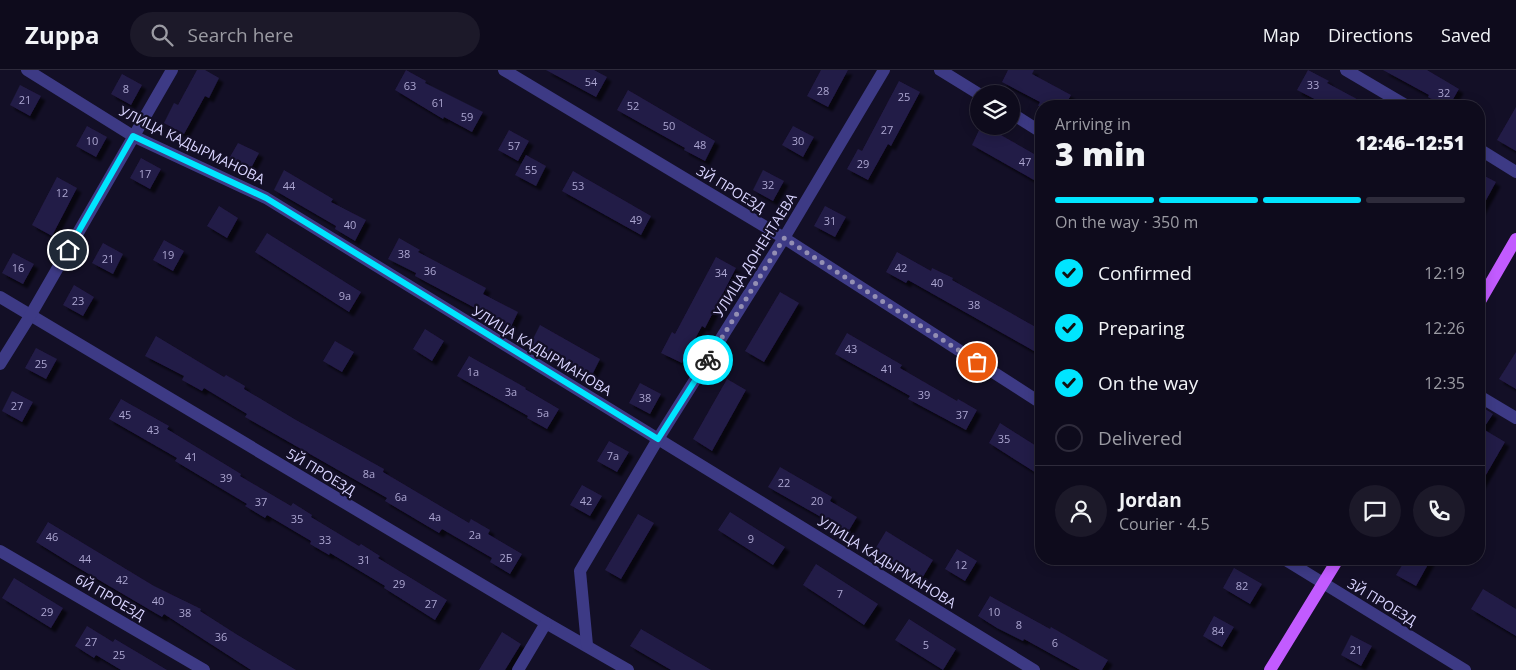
<!DOCTYPE html>
<html lang="en">
<head>
<meta charset="utf-8">
<style>
  :root { --surface:#0e0b1c; --page:#1c1929; --text:#f1f3f6; --muted:#9b9ba3; --line:#2e2b3b; --accent:#00e5ff }
  body { margin:0; font-family:"Open Sans",sans-serif; background:var(--page); color:var(--text); height:100vh; display:flex; flex-direction:column; font-size:19px; white-space:nowrap }
  * { box-sizing:border-box; margin:0 }
  p { font-size:16px; color:var(--muted) }
  .icon { flex:none; width:28px; height:28px; fill:none; stroke:currentColor; stroke-width:2; stroke-linecap:round; stroke-linejoin:round }
  .map { position:relative; flex:1; overflow:hidden }
  .sheet { position:absolute; left:1035px; top:30px; width:450px; height:465px; display:flex; flex-direction:column; background:var(--surface); border-radius:20px; box-shadow:0 2px 12px #0003,0 0 0 1px var(--line) }
  .sheet>* { flex:none }
  .controls { position:absolute; left:970px; top:15px; display:grid; gap:10px }
  .controls a { display:grid; place-items:center; width:50px; height:50px; border-radius:50%; background:var(--surface); box-shadow:0 2px 12px #0003,0 0 0 1px var(--line); font-size:25px }
  .pin { position:absolute; display:grid; place-items:center; width:42px; height:42px; color:#fff; margin:-21px; border:2px solid #fff; border-radius:50%; box-shadow:0 1px 5px #0007 }
  .courier { position:absolute; display:grid; place-items:center; width:50px; height:50px; margin:-25px; border:4px solid #00e5ff; border-radius:50%; background:#fff; color:#222; box-shadow:0 1px 6px #0007 }
  .summary em { font-style:normal; font-weight:800 }
  .summary div { display:flex; flex-direction:column-reverse }
  .summary { display:flex; align-items:center; justify-content:space-between; height:85px; padding:0 20px }
  h1 { font-size:32px; font-weight:800; line-height:38px }
  .bar { display:grid; grid-template-columns:repeat(4,1fr); gap:8px 5px; align-content:center; height:60px; padding:0 20px }
  .bar i { height:6px; border-radius:4px; background:var(--line) }
  .bar .active { background:var(--accent) }
  .bar p { grid-column:span 4 }
  .line { display:flex; align-items:center; gap:12px; padding:0 20px; border-top:1px solid var(--line) }
  .line div { flex:1 }
  .round { display:grid; place-items:center; flex:none; width:52px; height:52px; border-radius:26px; background:var(--page) }
  ol { padding:0 20px; list-style:none }
  li { display:flex; align-items:center; gap:15px; height:55px }
  li p { margin-inline-start:auto }
  li .icon { padding:5px; border-radius:50%; background:var(--accent); color:#111; stroke-width:4 }
  li:last-child { color:var(--muted) }
  li i { width:28px; height:28px; border:2px solid var(--line); border-radius:50% }
  header { display:flex; align-items:center; gap:30px; box-sizing:border-box; height:70px; padding:0 25px; background:var(--surface); border-bottom:1px solid var(--line) }
  header strong { font-size:24px }
  nav { display:flex; gap:28px; margin-inline-start:auto; font-size:18px }
  .search { width:350px; height:45px; background:var(--page); display:flex; align-items:center; gap:12px; box-sizing:border-box; padding:0 18px; border-radius:28px; color:var(--muted); font-size:19px }
  .map>svg:first-child { display:block }
  .building { fill:#241b47; filter:url(#shadow) }
  .lines { fill:none; stroke-linecap:round; stroke-linejoin:round }
  .street { stroke:#3d3a85; stroke-width:12 }
  .primary { stroke:#c25bff; stroke-width:12 }
  .done { stroke:#948fb3; stroke-width:5; stroke-dasharray:0 9 }
  .route { stroke:#00e5ff; stroke-width:6 }
  .labels { text-anchor:middle; stroke-width:4.5; stroke-linejoin:round; paint-order:stroke }
  .number-label { font-size:11px; fill:#aca6d1 }
  .street-label { font-size:14px; fill:#d9d4ff; stroke:#130f26 }
</style>
</head>
<body>
<header>
<strong>Zuppa</strong>
<div class="search"><svg class="icon" aria-label="search" viewBox="0 0 24 24"><circle cx="10" cy="10" r="6"/><path d="M15 15l6 6"/></svg>Search here</div>
<nav><a>Map</a><a>Directions</a><a>Saved</a></nav>
</header>
<div class="map">
<svg width="1516" height="600" viewBox="0 0 1516 600">
  <defs>
    <filter id="shadow"><feDropShadow dx="4.5" dy="4.5" stdDeviation="1" flood-color="#0009"/></filter>
  </defs>
  <rect width="100%" height="100%" fill="#130f26"/>
  <g class="building">
    <path d="M197,0h8l14,8 -10,20 -4,-2 -21,38 -20,-11 10,-20 4,2z"/>
    <path d="M406,0l20,11 -1,2 58,29 -11,20 -28,-15 -1,2 -48,-29z"/>
    <path d="M546,0h48l13,7 -11,20z"/>
    <path d="M821,0h27l-20,37 -21,-11z"/>
    <path d="M1008,0h26l-2,4 39,21 -6,11h-27l2,-4 -38,-20z"/>
    <path d="M1308,0l21,11 -2,2 43,23h-42l-31,-16z"/>
    <path d="M1383,0h44l32,19 -10,17h-5l-16,-9 1,-2z"/>
    <path d="M122,4l20,11 -11,20 -20,-11z"/>
    <path d="M899,11l21,11 -29,54 -3,-2 -20,36 -21,-11 11,-20 4,2z"/>
    <path d="M20,15l21,11 -11,20 -20,-11z"/>
    <path d="M628,20l87,51 -10,20 -21,-11 1,-2 -68,-38z"/>
    <path d="M1516,37v44l-19,-11z"/>
    <path d="M87,56l20,11 -11,20 -20,-11z"/>
    <path d="M793,56l21,11 -11,20 -21,-12z"/>
    <path d="M981,56h4l56,32v26l-69,-39z"/>
    <path d="M509,60l20,11 -11,20 -20,-11z"/>
    <path d="M238,73l21,10 -11,21 -21,-12z"/>
    <path d="M526,85l20,11 -10,20 -21,-11z"/>
    <path d="M141,88l20,11 -11,20 -20,-11z"/>
    <path d="M284,100l49,29 -2,3 35,18 -11,21 -20,-12 1,-3 -62,-36z"/>
    <path d="M763,100l21,11 -11,20 -20,-11z"/>
    <path d="M573,101l78,45 -10,19 -79,-44z"/>
    <path d="M1479,103l17,9 -17,31z"/>
    <path d="M57,107l20,11 -25,48 -20,-11z"/>
    <path d="M219,136l19,12 -11,20 -20,-12z"/>
    <path d="M825,136l21,11 -11,20 -21,-11z"/>
    <path d="M267,163l94,59 -12,20 -94,-60z"/>
    <path d="M399,168l21,12 -2,2 68,36 -3,6 35,18 -10,21 -21,-12 3,-5 -75,-40 1,-3 -28,-14z"/>
    <path d="M164,170l20,11 -11,20 -20,-11z"/>
    <path d="M103,173l20,11 -10,20 -21,-11z"/>
    <path d="M897,182l34,19 1,-3 21,10 -1,2 89,50v25l-133,-75 -2,3 -20,-11z"/>
    <path d="M13,183l21,11 -11,20 -21,-11z"/>
    <path d="M716,187l20,11 -31,60 -3,-2 -20,37 -21,-10 11,-21 3,2z"/>
    <path d="M74,215l20,12 -11,19 -20,-11z"/>
    <path d="M780,222l19,11 -35,59 -19,-11z"/>
    <path d="M540,255l60,34 -10,20 -60,-34z"/>
    <path d="M425,259l19,12 -12,20 -19,-12z"/>
    <path d="M847,263l55,32 -2,3 57,33 1,-2 19,11 -11,20 -58,-31 2,-3 -75,-42z"/>
    <path d="M156,266l68,41 2,-2 19,11 -1,3 52,31 88,49 -1,3 86,51 2,-4 19,11 -2,4 34,20 -12,20 -20,-12 2,-4 -50,-29 -3,4 -54,-32 2,-3 -142,-81 2,-3 -43,-26 -2,3 -20,-11 2,-4 -39,-20z"/>
    <path d="M335,271l19,11 -12,20 -19,-11z"/>
    <path d="M36,278l21,11 -11,20 -21,-11z"/>
    <path d="M1516,282v37l-17,-10z"/>
    <path d="M469,286l57,32 -1,1 34,20 -12,20 -20,-11 1,-2 -71,-40z"/>
    <path d="M727,309l19,11 -34,61 -19,-12z"/>
    <path d="M640,313l21,11 -11,20 -21,-11z"/>
    <path d="M12,321l21,11 -11,20 -20,-11z"/>
    <path d="M121,329l48,27 -2,3 74,45 -1,2 51,30 2,-3 19,12 -1,2 48,29 2,-2 19,12 -2,2 69,42 -12,20 -51,-32 1,-2 -55,-33 -1,2 -19,-11 1,-3 -44,-26 -2,3 -20,-12 2,-2 -72,-43 2,-3 -68,-39z"/>
    <path d="M1479,335l14,9 -10,15 22,13 -26,45z"/>
    <path d="M1000,353l41,26v27l-52,-33z"/>
    <path d="M609,371l20,11 -12,20 -20,-11z"/>
    <path d="M780,397l52,30 -2,4 27,16 -12,20 -19,-11 2,-5 -60,-34z"/>
    <path d="M582,415l20,11 -12,20 -20,-11z"/>
    <path d="M730,442l55,35 -12,18 -55,-35z"/>
    <path d="M638,444l16,9 -33,56 -16,-9z"/>
    <path d="M48,452l106,64 47,23 -1,2 36,23 60,36h-45l-87,-56 -2,3 -92,-54 -34,-21z"/>
    <path d="M886,461l47,29 -12,20 -47,-29z"/>
    <path d="M957,479l20,12 -12,20 -20,-12z"/>
    <path d="M1406,489h25l-15,27 -20,-11z"/>
    <path d="M816,494l62,40 -14,21 -61,-40z"/>
    <path d="M1234,498l28,16 -12,20 -27,-16z"/>
    <path d="M14,508l49,30 -12,20 -49,-30z"/>
    <path d="M1483,519l33,20v27l-45,-27z"/>
    <path d="M990,526l60,33 1,-2 57,33 -6,10h-22l-56,-31 -1,2 -26,-13 -19,-12z"/>
    <path d="M1214,546l20,11 -12,20 -19,-11z"/>
    <path d="M909,549l47,30 -13,21 -48,-30z"/>
    <path d="M87,556l26,16 2,-3 52,31h-46l-25,-15 -2,3 -19,-12z"/>
    <path d="M641,559l70,41h-40l-41,-24z"/>
    <path d="M502,562l19,12 -16,26h-26z"/>
    <path d="M1351,565l21,11 -11,20 -20,-11z"/>
  </g>
  <g class="lines">
    <g class="street">
      <path d="M27,0l106,66 133,62 768,472"/>
      <path d="M504,0l280,168 257,165"/>
      <path d="M940,0l39,24"/>
      <path d="M1346,0l61,36"/>
      <path d="M1011,43l30,19"/>
      <path d="M1479,79l37,23"/>
      <path d="M0,227l546,326 82,47"/>
      <path d="M0,294l30,-48 142,-246"/>
      <path d="M1479,326l37,22"/>
      <path d="M0,481l204,119"/>
      <path d="M1284,489l181,111"/>
      <path d="M587,575l-7,-74 78,-132 126,-201 100,-168"/>
      <path d="M518,600l28,-47"/>
    </g>
    <g class="primary">
      <path d="M1479,233l37,-64"/>
      <path d="M1270,600l68,-111"/>
    </g>
  </g>
  <g class="lines">
    <path class="done" d="M708,290l76,-122 193,124"/>
    <path class="route" d="M68,180l65,-114 133,62 392,241 50,-79"/>
  </g>
  <g class="labels">
    <g class="number-label">
      <text x="591" y="16">54</text>
      <text x="1313" y="19">33</text>
      <text x="410" y="20">63</text>
      <text x="126" y="23">8</text>
      <text x="823" y="25">28</text>
      <text x="1444" y="27">32</text>
      <text x="904" y="31">25</text>
      <text x="25" y="34">21</text>
      <text x="438" y="37">61</text>
      <text x="633" y="40">52</text>
      <text x="467" y="51">59</text>
      <text x="669" y="60">50</text>
      <text x="887" y="64">27</text>
      <text x="92" y="75">10</text>
      <text x="798" y="75">30</text>
      <text x="700" y="79">48</text>
      <text x="514" y="80">57</text>
      <text x="1025" y="96">47</text>
      <text x="863" y="98">29</text>
      <text x="531" y="104">55</text>
      <text x="145" y="108">17</text>
      <text x="768" y="119">32</text>
      <text x="289" y="120">44</text>
      <text x="578" y="120">53</text>
      <text x="62" y="127">12</text>
      <text x="636" y="154">49</text>
      <text x="830" y="155">31</text>
      <text x="350" y="159">40</text>
      <text x="404" y="188">38</text>
      <text x="168" y="189">19</text>
      <text x="108" y="193">21</text>
      <text x="18" y="202">16</text>
      <text x="901" y="202">42</text>
      <text x="430" y="205">36</text>
      <text x="721" y="207">34</text>
      <text x="937" y="217">40</text>
      <text x="345" y="230">9а</text>
      <text x="78" y="235">23</text>
      <text x="974" y="239">38</text>
      <text x="851" y="283">43</text>
      <text x="41" y="298">25</text>
      <text x="887" y="303">41</text>
      <text x="473" y="306">1а</text>
      <text x="511" y="326">3а</text>
      <text x="924" y="329">39</text>
      <text x="645" y="332">38</text>
      <text x="17" y="340">27</text>
      <text x="543" y="347">5а</text>
      <text x="125" y="349">45</text>
      <text x="962" y="349">37</text>
      <text x="153" y="364">43</text>
      <text x="1004" y="373">35</text>
      <text x="613" y="390">7а</text>
      <text x="191" y="391">41</text>
      <text x="369" y="408">8а</text>
      <text x="226" y="412">39</text>
      <text x="784" y="417">22</text>
      <text x="401" y="431">6а</text>
      <text x="586" y="435">42</text>
      <text x="817" y="435">20</text>
      <text x="261" y="436">37</text>
      <text x="435" y="451">4а</text>
      <text x="297" y="453">35</text>
      <text x="475" y="469">2а</text>
      <text x="52" y="471">46</text>
      <text x="751" y="473">9</text>
      <text x="325" y="474">33</text>
      <text x="506" y="492">2Б</text>
      <text x="85" y="493">44</text>
      <text x="364" y="494">31</text>
      <text x="961" y="499">12</text>
      <text x="122" y="514">42</text>
      <text x="399" y="518">29</text>
      <text x="1242" y="520">82</text>
      <text x="840" y="528">7</text>
      <text x="158" y="535">40</text>
      <text x="431" y="538">27</text>
      <text x="47" y="546">29</text>
      <text x="994" y="546">10</text>
      <text x="185" y="547">38</text>
      <text x="1019" y="559">8</text>
      <text x="1218" y="565">84</text>
      <text x="221" y="571">36</text>
      <text x="91" y="576">27</text>
      <text x="1055" y="577">6</text>
      <text x="926" y="579">5</text>
      <text x="1356" y="584">21</text>
      <text x="119" y="589">25</text>
    </g>
    <g class="street-label">
      <text transform="translate(192 75) rotate(26)" y="5">УЛИЦА КАДЫРМАНОВА</text>
      <text transform="translate(731 119) rotate(31)" y="5">3Й ПРОЕЗД</text>
      <text transform="translate(755 185) rotate(-58)" y="5">УЛИЦА ДОНЕНТАЕВА</text>
      <text transform="translate(542 281) rotate(31)" y="5">УЛИЦА КАДЫРМАНОВА</text>
      <text transform="translate(321 402) rotate(31)" y="5">5Й ПРОЕЗД</text>
      <text transform="translate(887 492) rotate(32)" y="5">УЛИЦА КАДЫРМАНОВА</text>
      <text transform="translate(110 527) rotate(30)" y="5">6Й ПРОЕЗД</text>
      <text transform="translate(1382 532) rotate(31)" y="5">3Й ПРОЕЗД</text>
    </g>
  </g>
</svg>
<div class="controls">
<a><svg class="icon" aria-label="layers" viewBox="0 0 24 24"><path d="M12 4l9 5-9 5-9-5zM3 14l9 5 9-5"/></svg></a>
</div>
<div class="pin" style="left:977px;top:292px;background:#ea580c"><svg class="icon" aria-label="bag" viewBox="0 0 24 24"><path d="M5 8h14l-1 12H6zM9 8a3 3 0 0 1 6 0"/></svg></div>
<div class="pin" style="left:68px;top:180px;background:#1f2937"><svg class="icon" aria-label="home" viewBox="0 0 24 24"><path d="M3 11l9-7 9 7M6 9v11h12V9"/></svg></div>
<div class="courier" style="left:708px;top:290px"><svg class="icon" aria-label="bike" viewBox="0 0 24 24"><circle cx="6" cy="16" r="4"/><circle cx="18" cy="16" r="4"/><path d="M6 16l4-8h5l3 8M10 8l3 8H6M13 5h3"/></svg></div>
<section class="sheet">
<div class="summary"><div><h1>3 min</h1><p>Arriving in</p></div><em>12:46–12:51</em></div>
<div class="bar"><i class="active"></i><i class="active"></i><i class="active"></i><i></i><p>On the way · 350 m</p></div>
<ol>
<li><svg class="icon" aria-label="check" viewBox="0 0 24 24"><path d="M5 12l5 5 9-10"/></svg>Confirmed<p>12:19</p></li>
<li><svg class="icon" aria-label="check" viewBox="0 0 24 24"><path d="M5 12l5 5 9-10"/></svg>Preparing<p>12:26</p></li>
<li><svg class="icon" aria-label="check" viewBox="0 0 24 24"><path d="M5 12l5 5 9-10"/></svg>On the way<p>12:35</p></li>
<li><i></i>Delivered</li>
</ol>
<div class="line" style="height:90px"><a class="round"><svg class="icon" aria-label="person" viewBox="0 0 24 24"><circle cx="12" cy="8" r="4"/><path d="M4 21q1-7 8-7t8 7"/></svg></a><div><b>Jordan</b><p>Courier · 4.5</p></div><a class="round"><svg class="icon" aria-label="chat" viewBox="0 0 24 24"><path d="M4 5h16v11H9l-5 4z"/></svg></a><a class="round"><svg class="icon" aria-label="phone" viewBox="0 0 24 24"><path d="M5 4h4l2 5-3 2q2 4 5 5l2-3 5 2v4C11 20 4 13 5 4z"/></svg></a></div>
</section>
</div>
</body>
</html>
